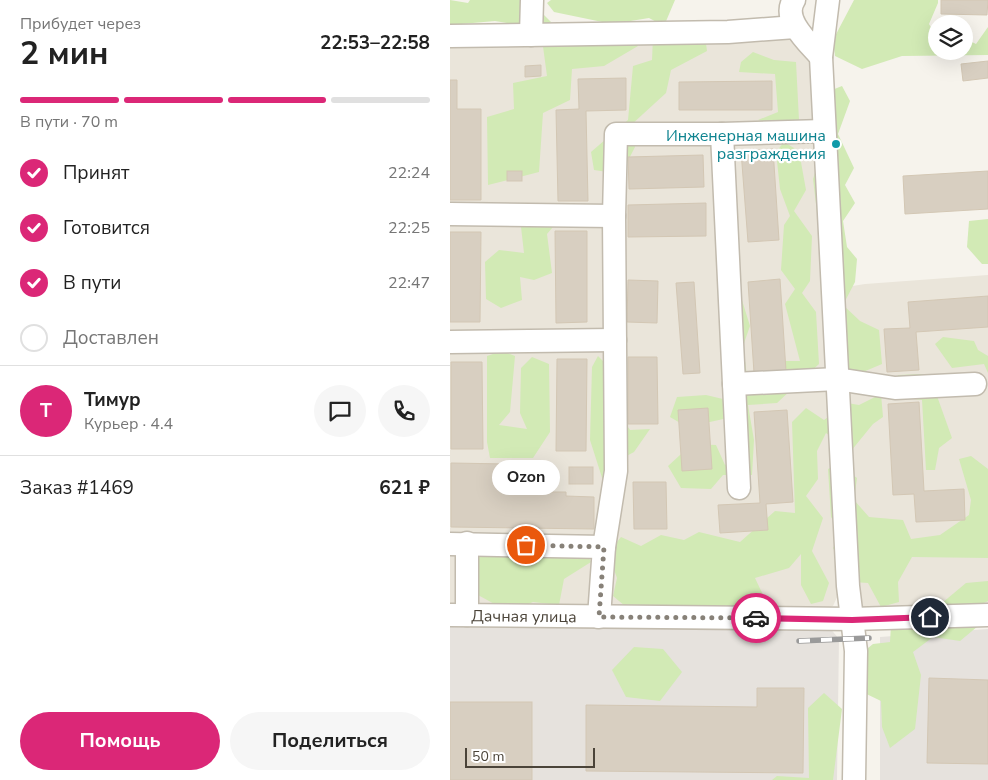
<!DOCTYPE html>
<html lang="ru">
<head>
<meta charset="utf-8">
<style>
  :root { --surface:#fff; --page:#f6f6f6; --text:#222; --muted:#767676; --line:#e0e0e0; --accent:#db2777 }
  body { margin:0; font-family:"Nunito Sans",sans-serif; background:var(--page); color:var(--text); height:100vh; display:flex; flex-direction:column; font-size:19px; white-space:nowrap }
  * { box-sizing:border-box; margin:0 }
  p { font-size:16px; color:var(--muted) }
  .icon { flex:none; width:28px; height:28px; fill:none; stroke:currentColor; stroke-width:2; stroke-linecap:round; stroke-linejoin:round }
  .map { position:relative; flex:1; overflow:hidden }
  .details { display:flex; flex-direction:column; background:var(--surface); width:450px }
  .details>* { flex:none }
  .buttons { position:absolute; left:478px; top:15px; display:grid; gap:10px }
  .buttons a { display:grid; place-items:center; width:45px; height:45px; border-radius:50%; background:var(--surface); box-shadow:0 5px 20px #0002; font-size:25px }
  .scale { position:absolute; left:15px; bottom:12px; width:130px; box-sizing:border-box; padding-left:5px; border:2px solid #4b4439; border-top:0; font-size:14px; line-height:18px; white-space:nowrap; color:#4b4439; -webkit-text-stroke:4px #fff; paint-order:stroke }
  .pin { position:absolute; display:grid; place-items:center; width:42px; height:42px; color:#fff; margin:-21px; border:2px solid #fff; border-radius:50%; box-shadow:0 1px 5px #0007 }
  .courier { position:absolute; display:grid; place-items:center; width:50px; height:50px; margin:-25px; border:4px solid #db2777; border-radius:50%; background:#fff; color:#222; box-shadow:0 1px 6px #0007 }
  .bubble { position:absolute; height:35px; border-radius:18px; background:var(--surface); box-shadow:0 5px 20px #0002; font-size:16px; font-weight:700; line-height:35px; text-align:center }
  .summary em { font-style:normal; font-weight:700 }
  .summary div { display:flex; flex-direction:column-reverse }
  .summary { display:flex; align-items:center; justify-content:space-between; height:85px; padding:0 20px }
  h1 { font-size:32px; font-weight:700; line-height:38px }
  .bar { display:grid; grid-template-columns:repeat(4,1fr); gap:8px 5px; align-content:center; height:60px; padding:0 20px }
  .bar i { height:6px; border-radius:4px; background:var(--line) }
  .bar .selected { background:var(--accent) }
  .bar p { grid-column:span 4 }
  .line { display:flex; align-items:center; gap:12px; padding:0 20px; border-top:1px solid var(--line) }
  .line div { flex:1 }
  .round { display:grid; place-items:center; flex:none; width:52px; height:52px; border-radius:26px; background:var(--page) }
  ol { padding:0 20px; list-style:none }
  li { display:flex; align-items:center; gap:15px; height:55px }
  li p { margin-inline-start:auto }
  li .icon { padding:5px; border-radius:50%; background:var(--accent); color:#fff; stroke-width:4 }
  li:last-child { color:var(--muted) }
  li i { width:28px; height:28px; border:2px solid var(--line); border-radius:50% }
  .primary-button { display:flex; gap:10px; margin-top:auto; padding:10px 20px }
  .primary-button a { flex:1; height:58px; border-radius:30px; background:var(--accent); color:#fff; font-size:20px; font-weight:700; line-height:58px; text-align:center }
  .primary-button a+a { background:var(--page); color:var(--text) }
  main { display:flex; flex:1; min-height:0 }
  .map>svg:first-child { display:block }
  .residential { fill:#eae5da }
  .industrial { fill:#e6e2dd }
  .green { fill:#d2eab5 }
  .building { fill:#d8cfc1; stroke:#d3c7b4 }
  .lines { fill:none; stroke-linecap:round; stroke-linejoin:round }
  .minor-casing { stroke:#c2bbae; stroke-width:25 }
  .minor { stroke:#fff; stroke-width:22 }
  .rail-casing { stroke:#9a9a9a; stroke-width:5.5 }
  .rail { stroke:#fff; stroke-width:4; stroke-dasharray:11; stroke-linecap:butt }
  .done { stroke:#878178; stroke-width:5; stroke-dasharray:0 9 }
  .route { stroke:#db2777; stroke-width:6 }
  .culture-dot { fill:#0f9aa8; stroke:#fff; stroke-width:2 }
  .labels { text-anchor:middle; stroke-width:4.5; stroke-linejoin:round; paint-order:stroke }
  .culture-label { font-size:16px; fill:#0d838f; stroke:#fff; text-anchor:end }
  .street-label { font-size:16px; fill:#4b4439; stroke:#fff }
</style>
</head>
<body>
<main>
<section class="details">
<div class="summary"><div><h1>2 мин</h1><p>Прибудет через</p></div><em>22:53–22:58</em></div>
<div class="bar"><i class="selected"></i><i class="selected"></i><i class="selected"></i><i></i><p>В пути · 70 m</p></div>
<ol>
<li><svg class="icon" aria-label="check" viewBox="0 0 24 24"><path d="M5 12l5 5 9-10"/></svg>Принят<p>22:24</p></li>
<li><svg class="icon" aria-label="check" viewBox="0 0 24 24"><path d="M5 12l5 5 9-10"/></svg>Готовится<p>22:25</p></li>
<li><svg class="icon" aria-label="check" viewBox="0 0 24 24"><path d="M5 12l5 5 9-10"/></svg>В пути<p>22:47</p></li>
<li><i></i>Доставлен</li>
</ol>
<div class="line" style="height:90px"><b class="round" style="background:var(--accent);color:#fff">Т</b><div><b>Тимур</b><p>Курьер · 4.4</p></div><a class="round"><svg class="icon" aria-label="chat" viewBox="0 0 24 24"><path d="M4 5h16v11H9l-5 4z"/></svg></a><a class="round"><svg class="icon" aria-label="phone" viewBox="0 0 24 24"><path d="M5 4h4l2 5-3 2q2 4 5 5l2-3 5 2v4C11 20 4 13 5 4z"/></svg></a></div>
<div class="line" style="height:65px"><div>Заказ #1469</div><b>621 ₽</b></div>
<div class="primary-button"><a>Помощь</a><a>Поделиться</a></div>
</section>
<div class="map">
<svg width="538" height="780" viewBox="0 0 538 780">
  <rect width="100%" height="100%" fill="#f6f3ec"/>
  <g class="residential">
    <path d="M335,36l19,9 9,15 27,531 -7,15 -12,5 -371,-4v-564z"/>
    <path d="M538,275v333l-112,5 -16,-8 -20,-317 25,-4z"/>
  </g>
  <g class="industrial">
    <path d="M0,623l379,4 10,12 -2,141h-387z"/>
    <path d="M538,629v151h-108v-143z"/>
  </g>
  <g class="green">
    <path d="M0,0l18,3 2,-3h59l22,22 -15,6 -41,-7 -45,4z"/>
    <path d="M101,0h124l-11,26 -15,-8 -37,6 -58,-12 -7,-9z"/>
    <path d="M404,0h84v3l-9,21 7,12v15h28v-13l12,6 12,-17v28l-86,1 -40,13 -27,-13 -2,-16z"/>
    <path d="M184,36l4,10 -34,20 -32,3 -2,31 -27,13 -4,59 -51,13 -1,-68 27,-8 -1,-26 34,-7 -5,-37z"/>
    <path d="M255,36l2,15 -36,19 -5,23 -35,32 4,22 -14,27 -27,-4 -3,-18 37,-32 5,-54 19,-6 1,-23z"/>
    <path d="M303,52l21,8 22,2 3,58 -12,7 -29,-7 20,-8 -3,-38 -36,-2 2,-10z"/>
    <path d="M392,86l8,15 -12,33 16,34 -9,17 10,18 -12,18 4,26 10,12 -2,23 -12,23 17,16 19,9 3,34 -26,11 -22,-20 -21,-176 9,-27 -12,-11 22,-51z"/>
    <path d="M334,142l15,9 7,39 -12,21 18,25 -2,45 -8,12 14,19 3,52 -42,39 -29,2 6,35 -2,35h-29l-12,14 -30,-1 -13,-22 24,-22 24,1 9,20 16,-8 -13,-39 -41,9 -17,-10 7,-20 29,-2 17,4 3,-31 15,-71 9,29 -7,20 4,30 26,-15h27l-15,-57 10,-15 -14,-19 3,-45 6,-9 -10,-27 -4,-37z"/>
    <path d="M96,208l12,13 -11,13 5,39 -18,7 -14,-3 2,23 -21,8 -15,-9 -1,-37 14,-12 25,3 -3,-26z"/>
    <path d="M538,219v45h-6l-15,-17 2,-26z"/>
    <path d="M493,337l31,4 4,9 10,6v17l-4,-9 -32,4 -17,-24z"/>
    <path d="M52,351l13,5 -5,56 -11,13 28,4 -7,-16 1,-45 11,-11 17,7 1,68 -17,26h-43l-3,-16v-86z"/>
    <path d="M148,356l11,11 -3,28 24,35 20,-1 -16,23 -13,7 6,21 -7,18 -15,-11 -15,-47 2,-73z"/>
    <path d="M473,374l14,22 15,42 -13,10 -4,22h-9l-4,-70 -26,-3 2,-22z"/>
    <path d="M431,394l2,23 -10,7 -22,27 -25,-18 -9,18 1,28 -12,17 17,22 -11,33 17,32 -6,18 -12,3 -10,-19v-31l-12,14 -34,10 10,21 -11,8 -129,-1 -12,-10 4,-18 -9,-25 13,-16 20,9 20,-11 23,5 15,-8 41,10 35,-31 20,2 -3,-91 14,-14 18,12 23,-17 12,2z"/>
    <path d="M521,456l17,13v89l-76,-1 -14,25 1,20 -18,5 -13,-24 -15,-1 -20,-34 9,-15 -11,-16 -3,-48 10,-5 19,14 -3,22 15,17 34,3 8,19 29,-4 29,-20 2,-15 -12,-41z"/>
    <path d="M128,536l13,26 -27,17 -5,26 -26,-3 -24,10 -31,-17 -5,-41z"/>
    <path d="M538,581v20l-14,7 10,13 -24,20 -27,-4 -20,15 8,23 -6,54 -25,19 -8,-21 -1,-26 -27,-13 -2,-27 21,-17 17,-2 1,-17 38,-1 13,-21 24,-20z"/>
    <path d="M184,647l29,2 19,23 -22,29 -34,-4 -14,-27z"/>
    <path d="M374,693l18,16 -9,71h-61l5,-4 32,2 -1,-70z"/>
  </g>
  <g class="building">
    <path d="M491,0h47l-1,15 -46,-1z"/>
    <path d="M538,61v17l-25,3 -2,-17z"/>
    <path d="M91,65v11l-16,1v-11z"/>
    <path d="M176,78v32l-40,1 2,90h-30l-2,-91 23,-1 -1,-30z"/>
    <path d="M0,80h7v29h24v91h-31z"/>
    <path d="M322,81v29h-93v-28z"/>
    <path d="M323,149l6,91 -31,2 -7,-91z"/>
    <path d="M253,155l1,32 -75,2 -1,-32z"/>
    <rect x="57" y="171" width="15" height="10"/>
    <path d="M538,171v38l-83,5 -2,-38z"/>
    <path d="M256,203v33l-78,1v-32z"/>
    <path d="M105,231h32v91l-31,1z"/>
    <path d="M0,232h31l-1,90h-30z"/>
    <path d="M330,279l6,92 -32,2 -6,-91z"/>
    <path d="M178,280l30,1 -1,42 -30,-1z"/>
    <path d="M244,282l6,91 -17,1 -7,-91z"/>
    <path d="M538,296v31l-72,5 3,38 -32,2 -3,-43 26,-1 -2,-26z"/>
    <path d="M178,357h29l1,67h-30z"/>
    <path d="M107,359h30l-1,92h-30z"/>
    <path d="M1,362h31l1,87h-32z"/>
    <path d="M469,402l5,89 40,-2 1,31 -49,2 -2,-28 -21,1 -5,-91z"/>
    <path d="M258,408l4,61 -30,2 -4,-61z"/>
    <path d="M337,410l6,92 -27,2 2,26 -48,3 -2,-28 42,-2 -6,-91z"/>
    <path d="M1,463l56,1v17h30v5h8v6h21v4l28,1v32l-143,-2z"/>
    <rect x="119" y="467" width="24" height="17"/>
    <path d="M183,482h33l1,47h-33z"/>
    <path d="M479,678l59,2v84l-61,-1z"/>
    <path d="M307,688h47l-1,85 -217,-2v-66l171,2z"/>
    <rect x="0" y="702" width="82" height="78"/>
  </g>
  <g class="lines">
    <defs>
      <g id="minor">
        <path d="M344,0c-13,19 15,43 27,57"/>
        <path d="M378,0l-7,57 27,529 8,65 -2,129"/>
        <path d="M81,35l1,-35"/>
        <path d="M0,36l278,-4 67,-5"/>
        <path d="M272,134l17,354"/>
        <path d="M0,214l164,2"/>
        <path d="M0,342l165,-2"/>
        <path d="M284,384l103,-5 58,9 80,-4"/>
        <path d="M0,544l154,3"/>
        <path id="s1" d="M0,615l402,4 136,-4"/>
        <path d="M17,615v-72"/>
        <path d="M149,617l5,-70 12,-76 -2,-255 2,-82h106l102,-3"/>
      </g>
    </defs>
    <use href="#minor" class="minor-casing"/>
    <use href="#minor" class="minor"/>
    <defs>
      <path id="rail" d="M349,641l70,-3"/>
    </defs>
    <use href="#rail" class="rail-casing"/>
    <use href="#rail" class="rail"/>
  </g>
  <g class="lines">
    <path class="done" d="M76,545l78,2 -5,70 157,1"/>
    <path class="route" d="M306,618l96,2 78,-3"/>
  </g>
  <circle class="culture-dot" cx="386" cy="144" r="5"/>
  <g class="labels">
    <g class="culture-label">
      <text x="376" y="141">Инженерная машина<tspan x="376" dy="18">разграждения</tspan></text>
    </g>
    <g class="street-label">
      <text dy="6" stroke="none"><textPath href="#s1" startOffset="74">Дачная улица</textPath></text>
    </g>
  </g>
</svg>
<div class="buttons">
<a><svg class="icon" aria-label="layers" viewBox="0 0 24 24"><path d="M12 4l9 5-9 5-9-5zM3 14l9 5 9-5"/></svg></a>
</div>
<div class="scale">50 m</div>
<div class="pin" style="left:76px;top:545px;background:#ea580c"><svg class="icon" aria-label="bag" viewBox="0 0 24 24"><path d="M5 8h14l-1 12H6zM9 8a3 3 0 0 1 6 0"/></svg></div>
<div class="pin" style="left:480px;top:617px;background:#1f2937"><svg class="icon" aria-label="home" viewBox="0 0 24 24"><path d="M3 11l9-7 9 7M6 9v11h12V9"/></svg></div>
<div class="courier" style="left:306px;top:618px"><svg class="icon" aria-label="car" viewBox="0 0 24 24"><path d="M5 17H2v-5l4-1 3-4h7l3 4 3 1v5h-3M9 17h6M6 11h13"/><circle cx="7" cy="17" r="2"/><circle cx="17" cy="17" r="2"/></svg></div>
<div class="bubble" style="left:42px;top:460px;width:68px">Ozon</div>
</div>
</main>
</body>
</html>
